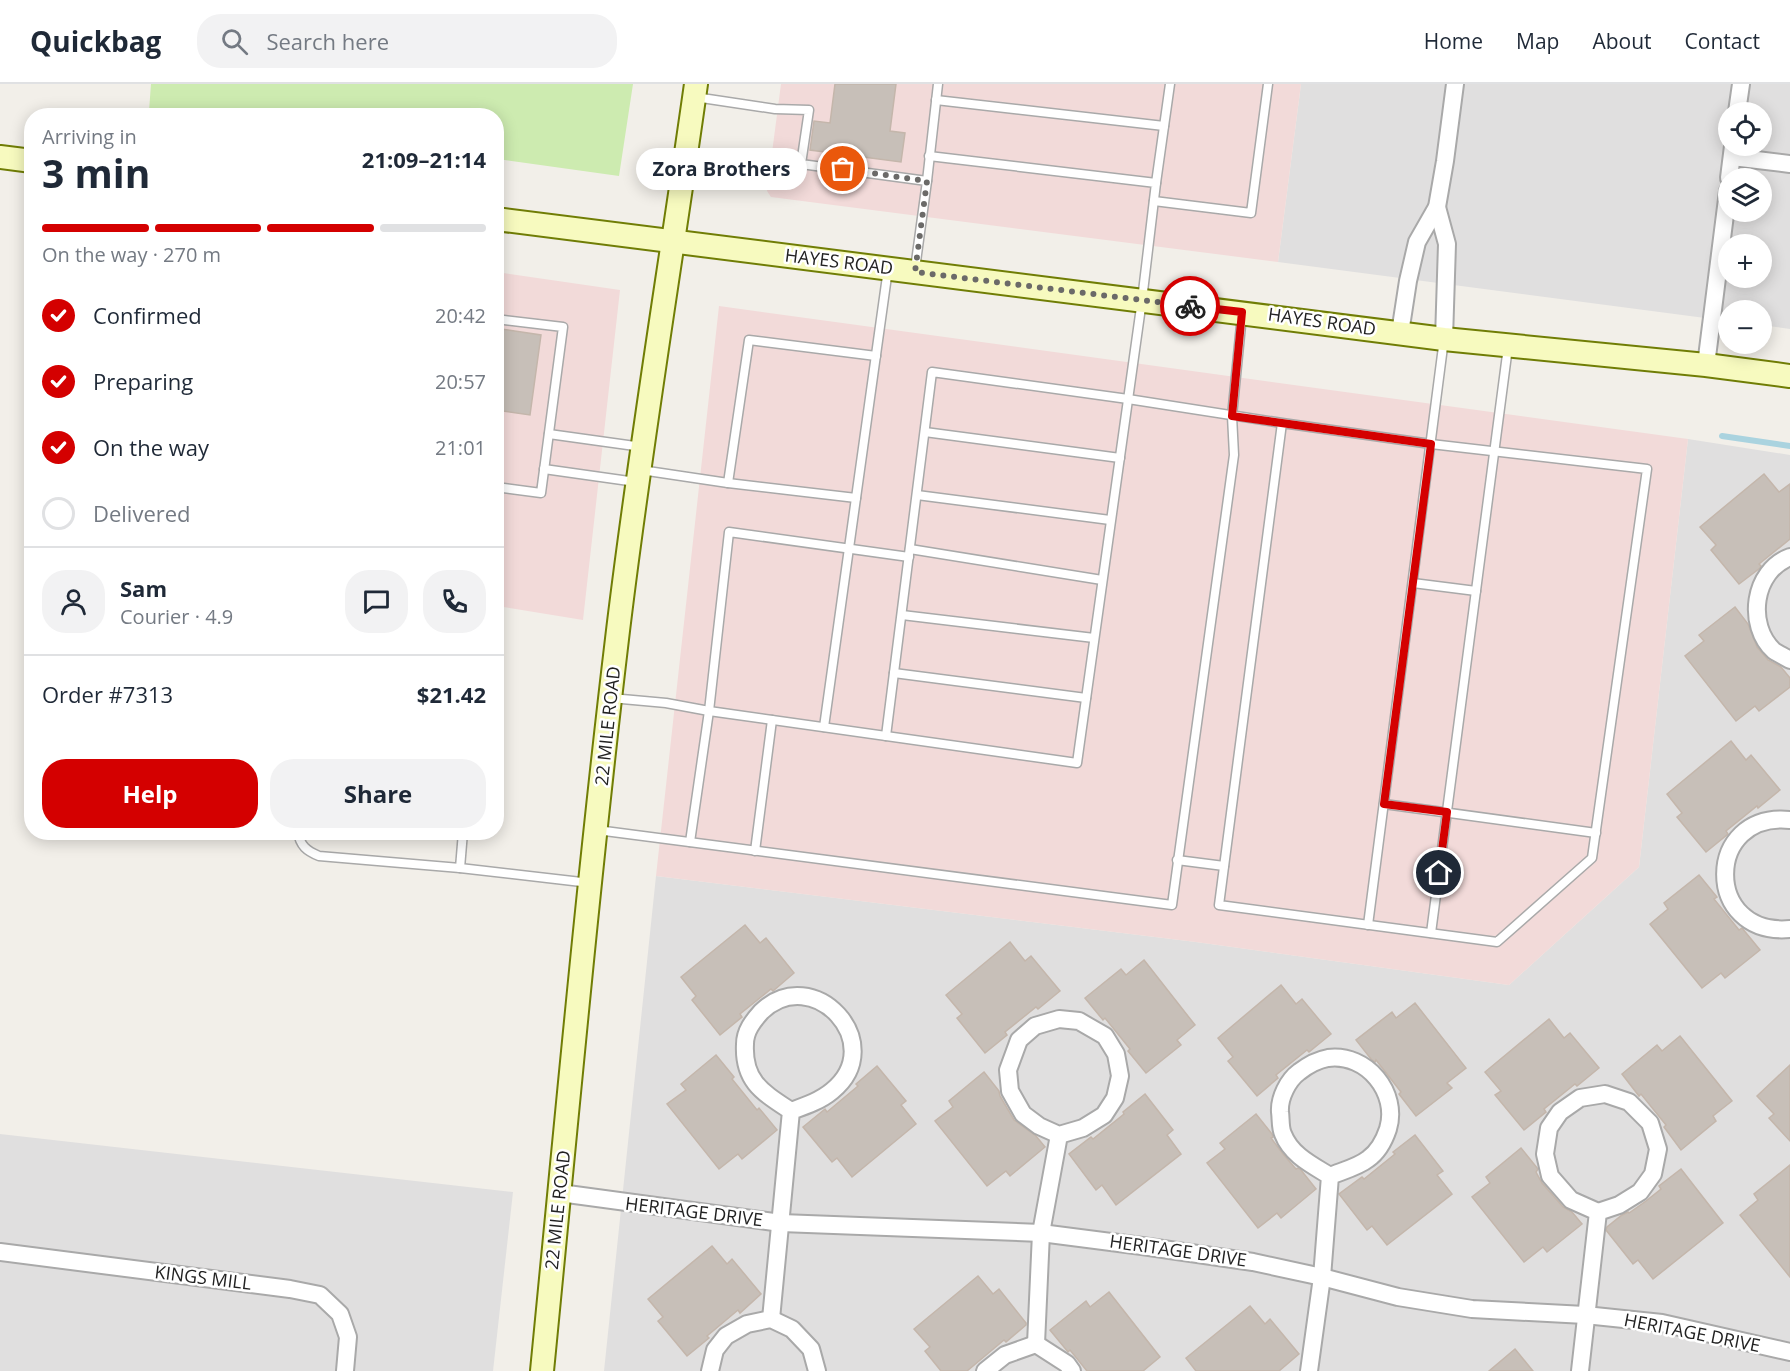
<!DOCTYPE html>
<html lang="en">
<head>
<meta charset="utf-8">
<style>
  :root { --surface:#fff; --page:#f2f2f3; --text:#1f2937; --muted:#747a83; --line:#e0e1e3; --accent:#d40000 }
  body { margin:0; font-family:"Open Sans",sans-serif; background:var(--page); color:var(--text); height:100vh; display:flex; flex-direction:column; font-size:22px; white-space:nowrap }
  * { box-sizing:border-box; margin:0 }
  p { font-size:20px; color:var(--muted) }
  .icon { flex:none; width:33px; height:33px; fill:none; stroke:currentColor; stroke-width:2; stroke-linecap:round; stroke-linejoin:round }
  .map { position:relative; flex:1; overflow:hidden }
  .drawer { position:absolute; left:24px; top:24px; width:480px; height:732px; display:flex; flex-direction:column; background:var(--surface); border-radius:24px; box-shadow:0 3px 15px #0003 }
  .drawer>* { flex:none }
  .fabs { position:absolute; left:1718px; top:18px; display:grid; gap:12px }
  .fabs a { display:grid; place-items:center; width:54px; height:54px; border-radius:50%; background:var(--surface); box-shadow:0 3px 15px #0003; font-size:30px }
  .pin { position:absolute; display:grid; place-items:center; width:51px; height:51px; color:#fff; margin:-26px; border:3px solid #fff; border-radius:50%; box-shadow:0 2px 6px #0007 }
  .courier { position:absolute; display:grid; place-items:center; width:60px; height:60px; margin:-30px; border:4px solid #d40000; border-radius:50%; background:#fff; color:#222; box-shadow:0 2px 8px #0007 }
  .bubble { position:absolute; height:42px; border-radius:21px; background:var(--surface); box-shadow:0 3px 15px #0003; font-size:20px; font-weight:700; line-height:42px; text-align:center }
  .summary em { font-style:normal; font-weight:700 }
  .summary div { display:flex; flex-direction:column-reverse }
  .summary { display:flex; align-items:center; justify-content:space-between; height:102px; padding:0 18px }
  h1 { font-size:39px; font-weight:700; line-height:45px }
  .bar { display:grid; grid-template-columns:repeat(4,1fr); gap:9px 6px; align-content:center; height:72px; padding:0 18px }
  .bar i { height:8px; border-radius:4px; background:var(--line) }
  .bar .active { background:var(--accent) }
  .bar p { grid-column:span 4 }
  .line { display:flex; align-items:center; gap:15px; padding:0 18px; border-top:2px solid var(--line) }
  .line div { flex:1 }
  .round { display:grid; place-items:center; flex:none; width:63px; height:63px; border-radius:24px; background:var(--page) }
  ol { padding:0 18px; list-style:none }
  li { display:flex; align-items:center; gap:18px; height:66px }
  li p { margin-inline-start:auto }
  li .icon { padding:6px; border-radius:50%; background:var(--accent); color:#fff; stroke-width:4 }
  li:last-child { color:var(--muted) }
  li i { width:33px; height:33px; border:3px solid var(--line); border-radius:50% }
  .action { display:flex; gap:12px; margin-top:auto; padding:12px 18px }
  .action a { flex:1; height:69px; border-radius:24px; background:var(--accent); color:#fff; font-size:24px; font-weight:700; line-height:69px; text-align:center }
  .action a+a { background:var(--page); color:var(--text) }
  header { display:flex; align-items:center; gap:36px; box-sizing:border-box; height:84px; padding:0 30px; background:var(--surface); border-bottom:2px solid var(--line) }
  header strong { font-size:28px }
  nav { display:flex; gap:33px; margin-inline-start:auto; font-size:21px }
  .search { width:420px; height:54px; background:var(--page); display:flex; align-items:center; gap:15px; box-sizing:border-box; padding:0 21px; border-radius:24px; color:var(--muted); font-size:22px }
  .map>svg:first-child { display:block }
  .residential { fill:#e0dfdf; fill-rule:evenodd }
  .commercial { fill:#f2dad9 }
  .grass { fill:#cdebb0 }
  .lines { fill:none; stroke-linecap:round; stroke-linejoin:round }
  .stream { stroke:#aad3df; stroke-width:6 }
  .building { fill:#c7bfb8; stroke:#c4b6ab; stroke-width:1.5 }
  .lane-casing { stroke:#a9a9a9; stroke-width:11 }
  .street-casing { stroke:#a9a9a9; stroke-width:20 }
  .secondary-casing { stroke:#707d05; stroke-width:26 }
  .lane { stroke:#fff; stroke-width:8 }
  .street { stroke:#fff; stroke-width:16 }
  .secondary { stroke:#f7fabf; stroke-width:22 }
  .done { stroke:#6b6a68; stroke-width:6; stroke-dasharray:0 10.8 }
  .route { stroke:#d40000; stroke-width:8 }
  .labels { text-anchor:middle; stroke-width:5; stroke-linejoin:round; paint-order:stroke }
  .street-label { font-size:18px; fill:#222; stroke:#fff }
</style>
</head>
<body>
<header>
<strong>Quickbag</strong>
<div class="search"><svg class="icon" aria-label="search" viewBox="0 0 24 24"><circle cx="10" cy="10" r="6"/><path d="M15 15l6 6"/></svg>Search here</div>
<nav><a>Home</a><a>Map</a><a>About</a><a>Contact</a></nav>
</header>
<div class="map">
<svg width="1790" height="1287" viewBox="0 0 1790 1287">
  <rect width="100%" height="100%" fill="#f2efe9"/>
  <g class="residential">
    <path d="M1301,0h489v245l-29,-4v-15h-33v11l-450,-59zM1728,28h33v34h-33zM1728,94h33v34h-33zM1728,160h33v34h-33z"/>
    <path d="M1688,355l102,16v916h-1186l52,-495 540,66 313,43 130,-118z"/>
    <path d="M0,1050l513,58 -20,179h-493z"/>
  </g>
  <g class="commercial">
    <path d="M781,0h520l-23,178 -507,-65 -4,-6z"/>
    <path d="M496,188l124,18 -37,330 -86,-14z"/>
    <path d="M719,222l969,133 -49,428 -130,118 -313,-43 -540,-66z"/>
  </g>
  <path class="grass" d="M151,0h482l-14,92 -122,-17 -1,-43 -315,-1 -32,-4z"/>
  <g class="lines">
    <path class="stream" d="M1722,352l68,10"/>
  </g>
  <g class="building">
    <path d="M835,0h61l-6,47 15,2 -4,29 -91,-12 4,-29 16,2z"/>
    <path d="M501,245l40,6 -11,80 -34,-5v-55l2,1z"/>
    <path d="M1764,390l15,18 11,-8v55l-31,25 2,2 -1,2 -21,16 -28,-34 5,-5 -16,-18z"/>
    <path d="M1735,523l13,17 9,23 11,13 13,7 9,11v9l-31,24 -4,-5 -19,15 -51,-65 19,-15 -5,-6z"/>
    <path d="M1731,657l15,19 5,-5 29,35 -22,18 -1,-2 -31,25 2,3 -22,18 -29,-35 5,-4 -15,-19z"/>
    <path d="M1699,791l18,22 -3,2 25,31 3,-2 18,22 -35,28 -4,-5 -19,15 -52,-64 18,-15 -4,-6z"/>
    <path d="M745,841l15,18 6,-5 28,35 -21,18 -2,-2 -31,25 2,3 -22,18 -28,-35 4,-4 -15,-19z"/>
    <path d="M1010,858l15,19 6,-5 29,35 -22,18 -2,-2 -31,25 2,3 -22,18 -28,-35 5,-4 -16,-19z"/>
    <path d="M1144,876l51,65 -18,15 4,5 -35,28 -18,-22 2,-2 -25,-31 -2,2 -18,-22 36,-29 5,6z"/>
    <path d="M1281,901l15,19 6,-5 29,35 -22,18 -2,-2 -31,25 2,3 -21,18 -29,-35 5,-4 -15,-19z"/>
    <path d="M1415,919l51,65 -19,15 5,5 -36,28 -17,-22 2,-2 -25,-32 -1,2 -4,-3 -15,-19 36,-28 4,6z"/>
    <path d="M1549,935l15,19 6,-5 29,35 -22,18 -2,-2 -31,25 2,3 -22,18 -29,-35 6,-4 -16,-19z"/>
    <path d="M1680,952l52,65 -19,15 3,5 -35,29 -17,-23 2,-2 -25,-31 -2,2 -17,-22 35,-29 5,6z"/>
    <path d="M716,971l18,22 -2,2 25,31 2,-2 18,22 -35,29 -4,-5 -19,15 -52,-65 19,-14 -5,-6z"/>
    <path d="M1790,981v76l-21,-23 5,-4 -17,-18z"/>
    <path d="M877,982l29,35 -5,4 15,19 -64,53 -15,-19 -5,4 -29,-35 22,-18 2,3 31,-26 -2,-2z"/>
    <path d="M984,988l15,19 1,5 14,24 22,16 9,11 -35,29 -4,-5 -19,15 -52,-65 18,-14 -4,-6z"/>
    <path d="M1145,1010l28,36 -6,5 14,19 -65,51 -14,-20 -6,5 -27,-36 22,-17 2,2 31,-25 -1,-2z"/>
    <path d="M1256,1030l16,20 1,3 -2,1 12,16 13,15 2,-1 3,2 15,19 -35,29 -4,-5 -19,15 -51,-65 18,-14 -5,-6z"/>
    <path d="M1415,1051l28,36 -6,4 15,19 -65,51 -15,-19 -5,4 -28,-36 23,-17 2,2 31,-25 -2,-2z"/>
    <path d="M1521,1064l17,21 -2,3 6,11 21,24 9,5 10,12 -35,28 -4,-5 -19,15 -52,-65 18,-14 -4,-6z"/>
    <path d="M1790,1081v112l-50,-62 18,-15 -4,-6z"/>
    <path d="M1681,1085l42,54 -70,56 -15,-19 -5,4 -27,-34 1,-3 15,-12 6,-3 1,1 17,-12 15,-12 -2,-3z"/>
    <path d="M712,1162l15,18 5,-5 29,35 -21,19 -2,-3 -31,26 2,2 -22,18 -29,-35 5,-4 -15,-18z"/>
    <path d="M978,1192l15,18 6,-5 27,34v2l-20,17 -2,-2 -37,31h-26l-16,-20 5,-4 -16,-18z"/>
    <path d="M1109,1208l51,65 -17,14h-56l-17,-21 -2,2 -18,-22 36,-29 4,6z"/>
    <path d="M1250,1222l15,18 5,-5 29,35 -20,17h-83l-10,-13z"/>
    <path d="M1515,1265l18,22h-44z"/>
  </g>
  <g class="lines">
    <defs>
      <g id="lane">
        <path d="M695,13l80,12 34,1 -8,54 126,17 -12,88"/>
        <path d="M936,16l228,26"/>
        <path d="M927,97l11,-97"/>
        <path d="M1156,99l14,-99"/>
        <path d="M1154,117l97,12 17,-129"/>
        <path d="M496,235l67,8 -22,166 -45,-6"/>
        <path d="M925,348l195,26"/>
        <path d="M549,350l93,13"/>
        <path d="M544,385l92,13"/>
        <path d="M641,386l87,13 21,-143 127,16"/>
        <path d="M728,399l128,15"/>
        <path d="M917,411l193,25"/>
        <path d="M910,465l192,31"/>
        <path d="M1413,499l63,8"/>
        <path d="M902,531l192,23"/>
        <path d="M894,589l192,25"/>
        <path d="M611,614l55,5 43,8 368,52 65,-463 14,-117 -227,-27"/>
        <path d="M824,643l64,-458"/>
        <path d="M886,652l46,-364 196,27 154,24 149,21 216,25 -55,389 -95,84 -278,-37 63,-482"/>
        <path d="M1384,720l212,29"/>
        <path d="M597,746l575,75 62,-450 -2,-39 10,-101"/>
        <path d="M298,748c2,14 9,19 21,24l141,12 130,15"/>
        <path d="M690,758l19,-131 20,-179 180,25"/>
        <path d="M755,767l17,-131"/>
        <path d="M1177,776l47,6"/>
        <path d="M460,784l3,-36"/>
        <path d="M1368,841l76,-586"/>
        <path d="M1431,849l77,-586"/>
      </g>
      <g id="street">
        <path d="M1737,28l4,-28"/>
        <path d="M1732,73l58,7"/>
        <path d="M1729,94l4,-32"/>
        <path d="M1437,123l10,37 -3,95"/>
        <path d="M1400,249l8,-52 9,-39 20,-35 8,-46 10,-77"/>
        <path d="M1706,281l22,-174"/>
        <path d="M1790,473c-37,14 -44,68 -16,94 5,3 11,6 16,9"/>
        <path d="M1790,736c-86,-9 -87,117 0,109"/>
        <path d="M560,1109l221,30 260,10 101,13 111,16 69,15 76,20 74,12 113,6 77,8 128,29"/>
        <path d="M0,1168l290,37 30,6 20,19 8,23 -3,34"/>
        <path d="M771,1235l20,-208c14,-5 29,-10 41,-20 58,-47 -19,-130 -71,-79 -8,9 -16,19 -16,32 -2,37 17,48 46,67"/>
        <path d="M1036,1260l5,-111 18,-98 24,-7 21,-13 11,-17 5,-22 -4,-22 -11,-18 -26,-15 -20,-2 -24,7 -16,14 -11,30 2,21 13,23 16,12 20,9"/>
        <path d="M1036,1260l31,20 5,7"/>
        <path d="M710,1287l5,-21 11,-14 21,-12 24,-5 21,10 19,20 6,22"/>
        <path d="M985,1287l20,-16 31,-11"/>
        <path d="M1309,1287l13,-94 8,-101c12,-5 28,-9 38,-17 10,-7 16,-18 20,-30 11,-36 -21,-76 -60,-71 -11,2 -20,7 -29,14 -11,8 -20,26 -19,40 1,6 0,16 3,22 8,21 29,31 47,42"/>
        <path d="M1580,1287l18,-159 21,-7 21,-13 13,-18 5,-25 -8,-26 -21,-21 -24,-8 -25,4 -20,14 -11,16 -4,26 5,22 21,24 27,12"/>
      </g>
      <g id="secondary">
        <path d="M0,73l32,4"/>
        <path d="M496,135l948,120 262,26 84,11"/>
        <path d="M542,1287c24,-244 46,-489 75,-732 22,-186 53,-370 79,-555"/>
      </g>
    </defs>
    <use href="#lane" class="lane-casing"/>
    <use href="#street" class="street-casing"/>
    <use href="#secondary" class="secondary-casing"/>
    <use href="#lane" class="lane"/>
    <use href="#street" class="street"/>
    <use href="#secondary" class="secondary"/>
  </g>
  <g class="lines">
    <path class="done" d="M843,85l84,12 -12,91 275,34"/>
    <path class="route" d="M1190,222l52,6 -10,104 199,28 -47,360 63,8 -8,61"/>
  </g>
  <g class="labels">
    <g class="street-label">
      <text transform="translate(839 178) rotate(7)" y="6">HAYES ROAD</text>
      <text transform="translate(1322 238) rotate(8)" y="6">HAYES ROAD</text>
      <text transform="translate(608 642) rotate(-84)" y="6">22 MILE ROAD</text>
      <text transform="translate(558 1126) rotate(-84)" y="6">22 MILE ROAD</text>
      <text transform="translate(694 1128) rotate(7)" y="6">HERITAGE DRIVE</text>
      <text transform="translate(1178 1167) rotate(8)" y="6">HERITAGE DRIVE</text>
      <text transform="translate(203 1194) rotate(7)" y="6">KINGS MILL</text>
      <text transform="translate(1692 1249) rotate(11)" y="6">HERITAGE DRIVE</text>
    </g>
  </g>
</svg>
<div class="fabs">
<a><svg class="icon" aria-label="locate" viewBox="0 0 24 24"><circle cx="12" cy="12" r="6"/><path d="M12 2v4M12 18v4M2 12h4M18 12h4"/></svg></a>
<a><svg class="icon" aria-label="layers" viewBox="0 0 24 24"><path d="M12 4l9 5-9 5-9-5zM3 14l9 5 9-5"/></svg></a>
<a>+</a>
<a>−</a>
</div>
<div class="pin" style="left:843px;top:85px;background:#ea580c"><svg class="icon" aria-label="bag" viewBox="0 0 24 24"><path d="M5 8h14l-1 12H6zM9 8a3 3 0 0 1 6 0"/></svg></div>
<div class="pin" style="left:1439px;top:789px;background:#1f2937"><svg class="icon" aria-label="home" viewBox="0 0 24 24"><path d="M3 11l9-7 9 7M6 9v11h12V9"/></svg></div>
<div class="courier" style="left:1190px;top:222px"><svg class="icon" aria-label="bike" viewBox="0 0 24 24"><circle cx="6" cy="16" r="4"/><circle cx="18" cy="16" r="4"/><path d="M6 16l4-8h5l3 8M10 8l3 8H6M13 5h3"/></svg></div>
<div class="bubble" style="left:636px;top:64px;width:171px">Zora Brothers</div>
<section class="drawer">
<div class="summary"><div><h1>3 min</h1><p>Arriving in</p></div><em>21:09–21:14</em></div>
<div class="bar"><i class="active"></i><i class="active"></i><i class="active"></i><i></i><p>On the way · 270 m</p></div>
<ol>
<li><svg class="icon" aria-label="check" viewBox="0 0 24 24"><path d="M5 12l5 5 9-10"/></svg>Confirmed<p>20:42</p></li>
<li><svg class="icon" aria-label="check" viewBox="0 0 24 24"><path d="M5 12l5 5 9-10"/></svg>Preparing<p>20:57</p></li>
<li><svg class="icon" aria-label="check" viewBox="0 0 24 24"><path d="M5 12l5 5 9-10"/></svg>On the way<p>21:01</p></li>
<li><i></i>Delivered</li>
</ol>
<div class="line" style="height:108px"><a class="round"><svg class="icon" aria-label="person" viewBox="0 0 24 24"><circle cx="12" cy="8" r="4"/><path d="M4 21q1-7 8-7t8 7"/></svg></a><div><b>Sam</b><p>Courier · 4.9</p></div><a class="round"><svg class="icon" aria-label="chat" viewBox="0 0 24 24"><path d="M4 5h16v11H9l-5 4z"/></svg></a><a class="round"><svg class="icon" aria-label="phone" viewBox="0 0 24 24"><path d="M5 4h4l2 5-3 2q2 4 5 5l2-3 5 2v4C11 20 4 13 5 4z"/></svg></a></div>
<div class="line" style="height:78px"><div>Order #7313</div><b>$21.42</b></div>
<div class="action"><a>Help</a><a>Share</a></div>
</section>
</div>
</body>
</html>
